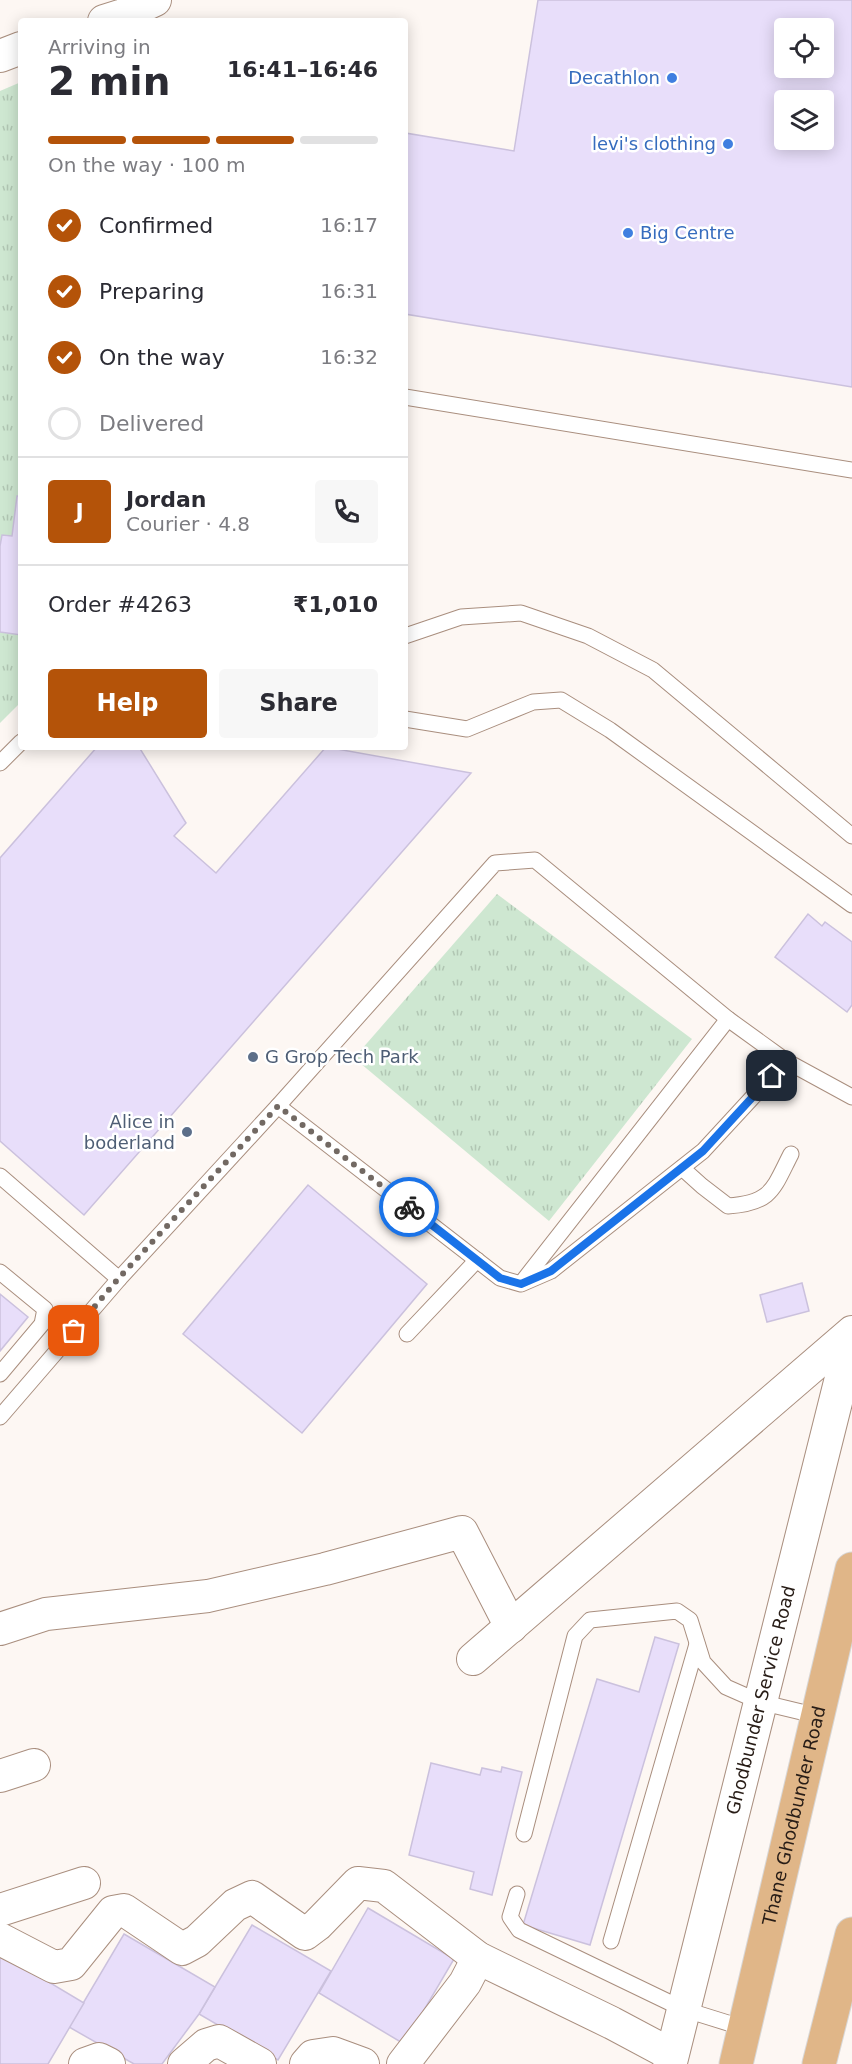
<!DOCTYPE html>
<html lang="en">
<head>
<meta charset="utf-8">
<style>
  :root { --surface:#fff; --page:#f7f7f7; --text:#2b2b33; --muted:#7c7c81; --line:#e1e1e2; --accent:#b45309 }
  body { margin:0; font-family:"DejaVu Sans",sans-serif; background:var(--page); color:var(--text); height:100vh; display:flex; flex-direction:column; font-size:22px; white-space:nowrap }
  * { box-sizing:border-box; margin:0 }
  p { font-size:20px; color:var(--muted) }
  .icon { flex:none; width:33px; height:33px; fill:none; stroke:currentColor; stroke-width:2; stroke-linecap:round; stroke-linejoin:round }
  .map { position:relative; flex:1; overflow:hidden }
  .details { position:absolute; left:18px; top:18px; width:390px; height:732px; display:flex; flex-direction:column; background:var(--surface); border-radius:6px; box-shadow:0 3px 15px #0003 }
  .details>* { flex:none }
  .buttons { position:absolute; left:774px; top:18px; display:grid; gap:12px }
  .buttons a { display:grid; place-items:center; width:60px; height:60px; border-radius:6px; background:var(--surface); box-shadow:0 3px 15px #0003; font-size:30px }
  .pin { position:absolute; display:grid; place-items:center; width:51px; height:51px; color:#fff; margin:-26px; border-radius:12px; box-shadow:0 3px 9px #0006 }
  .courier { position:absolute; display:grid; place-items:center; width:60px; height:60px; margin:-30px; border:4px solid #1a73e8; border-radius:50%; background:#fff; color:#222; box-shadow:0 2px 8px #0007 }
  .overview em { font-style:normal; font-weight:800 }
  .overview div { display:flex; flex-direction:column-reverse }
  .overview { display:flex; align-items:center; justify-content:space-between; height:102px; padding:0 30px }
  h1 { font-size:39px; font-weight:800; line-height:45px }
  .bar { display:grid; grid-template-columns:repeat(4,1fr); gap:9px 6px; align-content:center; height:72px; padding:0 30px }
  .bar i { height:8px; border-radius:4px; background:var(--line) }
  .bar .active { background:var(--accent) }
  .bar p { grid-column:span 4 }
  .line { display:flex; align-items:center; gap:15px; padding:0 30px; border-top:2px solid var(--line) }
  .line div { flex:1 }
  .round { display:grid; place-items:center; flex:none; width:63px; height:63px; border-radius:6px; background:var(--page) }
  ol { padding:0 30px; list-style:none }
  li { display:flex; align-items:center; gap:18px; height:66px }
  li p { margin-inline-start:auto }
  li .icon { padding:6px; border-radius:50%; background:var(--accent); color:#fff; stroke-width:4 }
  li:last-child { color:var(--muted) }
  li i { width:33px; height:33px; border:3px solid var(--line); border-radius:50% }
  .action { display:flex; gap:12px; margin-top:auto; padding:12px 30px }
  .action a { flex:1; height:69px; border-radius:6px; background:var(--accent); color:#fff; font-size:24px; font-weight:800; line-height:69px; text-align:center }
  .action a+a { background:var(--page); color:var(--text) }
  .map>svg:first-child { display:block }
  .park { fill:url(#park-tufts) }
  .building { fill:#e8defa; stroke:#cbc1dd; stroke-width:1.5; fill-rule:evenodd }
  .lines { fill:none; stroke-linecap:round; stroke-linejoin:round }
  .service-casing { stroke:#a98e7e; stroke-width:17 }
  .minor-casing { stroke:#a98e7e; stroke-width:34 }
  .tertiary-casing { stroke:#a98e7e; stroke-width:35 }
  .primary-casing { stroke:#d8d6d5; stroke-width:35 }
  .service { stroke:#fff; stroke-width:15 }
  .minor { stroke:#fff; stroke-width:32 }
  .tertiary { stroke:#fff; stroke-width:33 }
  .primary { stroke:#e0b688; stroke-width:33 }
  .done { stroke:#726963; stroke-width:6; stroke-dasharray:0 10.8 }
  .route { stroke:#1a73e8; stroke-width:8 }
  .shop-dot { fill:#3f7fe0; stroke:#fff; stroke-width:2 }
  .service-dot { fill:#5c6f8a; stroke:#fff; stroke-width:2 }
  .labels { text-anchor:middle; stroke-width:5; stroke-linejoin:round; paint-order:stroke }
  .shop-label { font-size:18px; fill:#366cbe; stroke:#fff; text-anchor:end }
  .service-label { font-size:18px; fill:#4e5e75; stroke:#fff; text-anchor:start }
  .street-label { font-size:18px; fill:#271c16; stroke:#fff }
</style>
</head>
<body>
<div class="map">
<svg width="852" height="2064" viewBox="0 0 852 2064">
  <defs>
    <pattern id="park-tufts" width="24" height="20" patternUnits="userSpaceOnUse" patternTransform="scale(1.5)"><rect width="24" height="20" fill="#cee7d1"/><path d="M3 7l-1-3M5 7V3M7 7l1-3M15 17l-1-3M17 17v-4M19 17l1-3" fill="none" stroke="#b1c6b3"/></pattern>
  </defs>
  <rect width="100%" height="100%" fill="#fdf7f3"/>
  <g class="park">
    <path d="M21,82v620l-21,21v-632z"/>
    <path d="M497,894l195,145 -143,182 -195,-163z"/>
  </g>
  <g class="building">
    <path d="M538,0h314v387l-447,-73v-181l109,18zM784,28h40v40h-40zM784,100h40v40h-40z"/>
    <path d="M17,496h4v139l-21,-3v-86l2,-11 10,1z"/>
    <path d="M97,747h42l47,76 -12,13 42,37 110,-126 145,26 -387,442 -84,-74v-283z"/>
    <path d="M808,914l14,12 3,-4 27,20v63l-5,7 -72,-55z"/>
    <path d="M308,1185l119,99 -125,149 -119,-99z"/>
    <path d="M802,1283l7,28 -42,11 -7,-27z"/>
    <path d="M0,1294l28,23 -28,34z"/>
    <path d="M655,1637l24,7 -89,301 -67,-20 74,-246 42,13z"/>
    <path d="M431,1763l49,12 2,-7 19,4 1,-5 20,5 -30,123 -22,-6 4,-17 -65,-17z"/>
    <path d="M368,1908l86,51 -50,85 -85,-51z"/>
    <path d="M252,1925l79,46 -53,89 -79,-46z"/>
    <path d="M124,1934l91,53 -16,27 -37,50h-28l-65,-37z"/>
    <path d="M0,1953l84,50 -36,61h-48z"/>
  </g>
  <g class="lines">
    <defs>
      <g id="service">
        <path d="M405,397l447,73"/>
        <path d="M405,636l56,-19 60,-4 67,23 65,34 199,166"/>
        <path d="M405,719l62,10 66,-27 28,-2 49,30 242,175"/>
        <path d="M0,763l21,-21"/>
        <path d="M278,1106l222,172 21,6 30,-13 152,-120 83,-90 66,36"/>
        <path d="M682,1168l20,18 26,20c44,-3 45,-17 63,-52"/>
        <path d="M0,1176l119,103 159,-173 217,-243 40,-3 193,159 58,42"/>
        <path d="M0,1272l45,37 -3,15 -42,50"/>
        <path d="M523,1281l205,-262"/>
        <path d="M407,1334l70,-74"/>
        <path d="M0,1417l119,-138"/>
        <path d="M524,1834l51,-198 15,-16 87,-9 13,9 13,42 23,25 34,15 58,14"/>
        <path d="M517,1894l-7,23 9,13 164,79 61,19"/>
        <path d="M611,1941l86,-297"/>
      </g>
      <g id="minor">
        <path d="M104,21l19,-6 32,-15"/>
        <path d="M0,56l21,-8"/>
        <path d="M0,1629l46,-15 162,-18 117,-27 137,-37 49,95"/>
        <path d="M473,1659l379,-327"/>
        <path d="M0,1776l34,-11"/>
        <path d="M0,1910l84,-27"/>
        <path d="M0,1939l54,28 17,-3 42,-52 11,-2 58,39 15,-8 38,-36 17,-8 53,37 12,-9 41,-42 26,3 94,72 134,65 60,32"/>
        <path d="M85,2064l14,-5 10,5"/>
        <path d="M184,2064l22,-19 13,-4 41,23"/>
        <path d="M306,2064l7,-8 20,-3 30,11"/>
        <path d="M403,2064l62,-81 13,-25"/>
      </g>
      <g id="tertiary">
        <path id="s1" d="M670,2064l182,-728"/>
      </g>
      <g id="primary">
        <path id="s2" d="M736,2064l116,-495"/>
        <path d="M819,2064l33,-130"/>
      </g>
    </defs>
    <use href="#service" class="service-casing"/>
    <use href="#minor" class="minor-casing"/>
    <use href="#tertiary" class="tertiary-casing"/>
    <use href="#primary" class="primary-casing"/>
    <use href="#service" class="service"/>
    <use href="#minor" class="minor"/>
    <use href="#tertiary" class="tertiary"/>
    <use href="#primary" class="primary"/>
  </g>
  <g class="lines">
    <path class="done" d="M74,1331l44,-52 160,-173 131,101"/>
    <path class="route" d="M409,1207l91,71 21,6 30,-13 152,-120 69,-75"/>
  </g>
  <g class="shop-dot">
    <circle cx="672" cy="78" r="6"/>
    <circle cx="728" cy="144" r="6"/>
    <circle cx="628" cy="233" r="6"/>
  </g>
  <g class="service-dot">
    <circle cx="253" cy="1057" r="6"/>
    <circle cx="187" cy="1132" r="6"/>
  </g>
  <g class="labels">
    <g class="shop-label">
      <text x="660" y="84">Decathlon</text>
      <text x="716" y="150">levi's clothing</text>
      <text x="640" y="239" text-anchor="start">Big Centre</text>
    </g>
    <g class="service-label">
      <text x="265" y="1063">G Grop Tech Park</text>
      <text x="175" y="1128" text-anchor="end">Alice in<tspan x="175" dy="21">boderland</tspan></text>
    </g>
    <g class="street-label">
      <text dy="6" stroke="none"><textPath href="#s1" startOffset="375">Ghodbunder Service Road</textPath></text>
      <text dy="6" stroke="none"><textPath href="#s2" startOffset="255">Thane Ghodbunder Road</textPath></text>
    </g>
  </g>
</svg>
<div class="buttons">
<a><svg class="icon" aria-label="locate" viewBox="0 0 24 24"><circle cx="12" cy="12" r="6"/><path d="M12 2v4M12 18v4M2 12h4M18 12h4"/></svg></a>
<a><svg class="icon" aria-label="layers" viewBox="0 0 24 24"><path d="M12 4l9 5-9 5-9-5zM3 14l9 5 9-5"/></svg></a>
</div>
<div class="pin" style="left:74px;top:1331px;background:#ea580c"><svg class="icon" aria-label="bag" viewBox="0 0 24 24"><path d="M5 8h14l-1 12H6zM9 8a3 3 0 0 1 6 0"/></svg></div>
<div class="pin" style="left:772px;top:1076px;background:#1f2937"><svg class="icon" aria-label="home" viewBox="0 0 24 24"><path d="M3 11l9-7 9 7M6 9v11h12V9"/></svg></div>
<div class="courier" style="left:409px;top:1207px"><svg class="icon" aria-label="bike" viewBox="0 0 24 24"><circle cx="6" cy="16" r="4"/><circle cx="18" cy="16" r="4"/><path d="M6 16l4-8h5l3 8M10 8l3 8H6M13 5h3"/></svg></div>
<section class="details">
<div class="overview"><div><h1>2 min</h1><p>Arriving in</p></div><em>16:41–16:46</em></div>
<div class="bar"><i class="active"></i><i class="active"></i><i class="active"></i><i></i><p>On the way · 100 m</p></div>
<ol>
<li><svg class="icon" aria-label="check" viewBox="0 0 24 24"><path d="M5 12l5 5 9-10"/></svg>Confirmed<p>16:17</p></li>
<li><svg class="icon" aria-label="check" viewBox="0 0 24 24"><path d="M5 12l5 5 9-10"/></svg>Preparing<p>16:31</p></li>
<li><svg class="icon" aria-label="check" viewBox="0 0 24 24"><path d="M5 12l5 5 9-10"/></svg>On the way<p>16:32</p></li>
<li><i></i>Delivered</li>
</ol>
<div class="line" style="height:108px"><b class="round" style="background:var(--accent);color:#fff">J</b><div><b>Jordan</b><p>Courier · 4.8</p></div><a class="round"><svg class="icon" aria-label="phone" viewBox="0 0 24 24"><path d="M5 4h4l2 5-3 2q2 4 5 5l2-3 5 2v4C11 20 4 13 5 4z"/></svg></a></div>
<div class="line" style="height:78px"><div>Order #4263</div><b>₹1,010</b></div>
<div class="action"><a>Help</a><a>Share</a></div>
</section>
</div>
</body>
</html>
